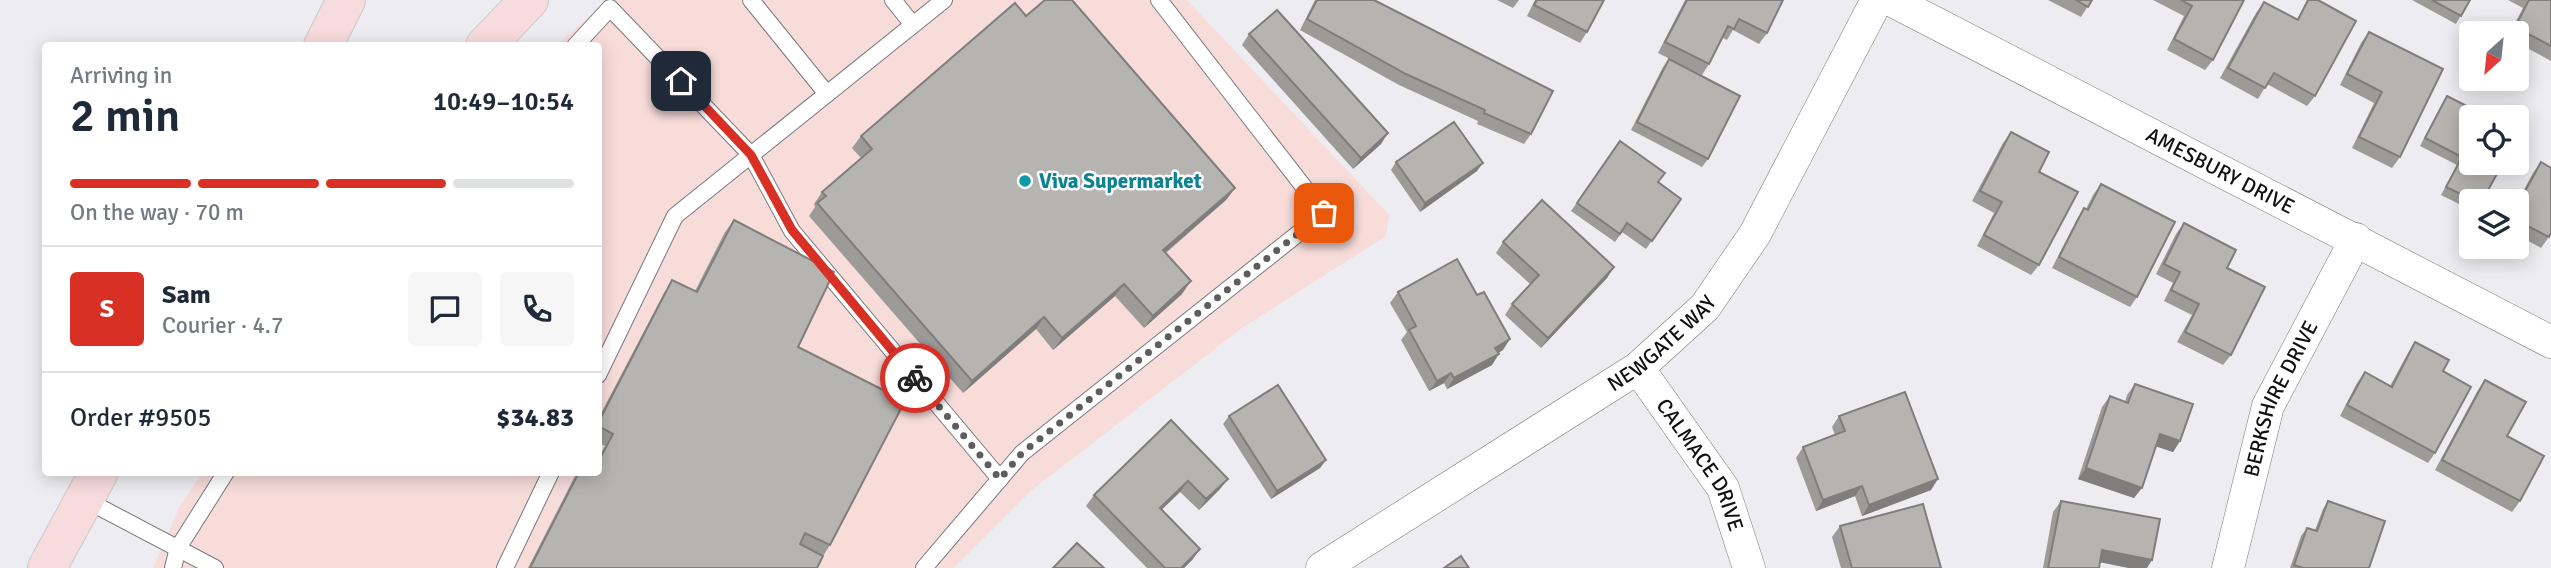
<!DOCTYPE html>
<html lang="en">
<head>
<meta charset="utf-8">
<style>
  :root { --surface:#fff; --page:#f6f6f7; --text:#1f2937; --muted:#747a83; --line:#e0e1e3; --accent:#d93025 }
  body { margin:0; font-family:Signika,sans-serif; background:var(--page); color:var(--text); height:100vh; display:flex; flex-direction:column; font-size:26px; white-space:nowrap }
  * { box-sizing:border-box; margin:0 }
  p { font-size:23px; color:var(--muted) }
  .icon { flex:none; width:38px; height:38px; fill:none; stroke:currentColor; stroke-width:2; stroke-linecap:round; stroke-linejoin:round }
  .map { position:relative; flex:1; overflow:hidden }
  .side { position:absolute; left:42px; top:42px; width:560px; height:434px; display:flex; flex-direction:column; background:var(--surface); border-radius:7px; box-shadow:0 4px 18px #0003 }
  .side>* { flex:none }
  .needle { width:46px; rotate:207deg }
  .controls { position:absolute; left:2459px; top:21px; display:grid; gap:14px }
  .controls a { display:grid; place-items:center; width:70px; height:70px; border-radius:7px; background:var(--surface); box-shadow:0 4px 18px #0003; font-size:35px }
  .pin { position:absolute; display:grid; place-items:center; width:60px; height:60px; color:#fff; margin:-30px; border-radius:14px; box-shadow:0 4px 10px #0006 }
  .courier { position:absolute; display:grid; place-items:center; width:70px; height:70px; margin:-35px; border:5px solid #d93025; border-radius:50%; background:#fff; color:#222; box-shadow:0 2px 9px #0007 }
  .head em { font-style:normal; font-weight:600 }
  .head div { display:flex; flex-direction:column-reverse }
  .head { display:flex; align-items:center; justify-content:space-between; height:119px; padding:0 28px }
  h1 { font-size:46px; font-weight:600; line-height:52px }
  .bar { display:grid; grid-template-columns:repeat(4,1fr); gap:10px 7px; align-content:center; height:84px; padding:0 28px }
  .bar i { height:9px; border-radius:5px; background:var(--line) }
  .bar .current { background:var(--accent) }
  .bar p { grid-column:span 4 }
  .line { display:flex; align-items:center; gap:18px; padding:0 28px; border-top:2px solid var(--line) }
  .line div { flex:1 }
  .round { display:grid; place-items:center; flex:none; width:74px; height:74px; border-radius:7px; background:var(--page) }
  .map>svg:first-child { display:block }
  .commercial { fill:#f7dcda }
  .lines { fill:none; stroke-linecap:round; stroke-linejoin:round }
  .service-casing { stroke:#79797c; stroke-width:18 }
  .minor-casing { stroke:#79797c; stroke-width:33 }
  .primary-casing { stroke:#cacacb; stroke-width:40 }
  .service { stroke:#fff; stroke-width:16 }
  .minor { stroke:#fff; stroke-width:32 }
  .primary { stroke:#f8dcdd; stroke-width:38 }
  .wall { fill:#9d9b98 }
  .shaded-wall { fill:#7f7e7c }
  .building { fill:#b6b4b1; stroke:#7f7e7c; stroke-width:2 }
  .done { stroke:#5d5d60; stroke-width:7; stroke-dasharray:0 12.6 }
  .route { stroke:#d93025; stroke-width:9 }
  .culture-dot { fill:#0f9aa8; stroke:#fafafe; stroke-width:2.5 }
  .labels { text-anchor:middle; stroke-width:5; stroke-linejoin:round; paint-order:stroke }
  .street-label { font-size:21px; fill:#101012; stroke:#fafafe }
  .culture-label { font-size:21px; font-weight:bold; fill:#0d838f; stroke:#fafafe; text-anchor:start }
</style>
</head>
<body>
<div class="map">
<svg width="2551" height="568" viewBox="0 0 2551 568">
  <rect width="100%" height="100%" fill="#ededf1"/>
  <path class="commercial" d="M607,0h580l202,215 -3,21 -144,92 -210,162 -78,78h-801l26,-60 23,-35 396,-1v-426l-41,-1z"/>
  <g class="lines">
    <defs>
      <g id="service">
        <path d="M751,0l76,94"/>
        <path d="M893,0l20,25"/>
        <path d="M575,46l35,-38 141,147 41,76 208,248"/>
        <path d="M598,375l77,-159 269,-216"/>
        <path d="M84,499l131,69"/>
        <path d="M173,568l5,-20 48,-76"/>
        <path d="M505,568l46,-96"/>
        <path d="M924,568l98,-115 302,-240 -165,-213"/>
      </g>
      <g id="minor">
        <path id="s1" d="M1891,0l660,342"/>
        <path id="s2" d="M1638,368l85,120 26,80"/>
        <path id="s3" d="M1322,568l316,-200 67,-61 50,-73 122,-234"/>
        <path id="s4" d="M2228,568l40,-162 88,-167"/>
      </g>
      <g id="primary">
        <path d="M323,46l23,-46"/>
        <path d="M485,46l44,-46"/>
        <path d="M47,568l52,-96"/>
      </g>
    </defs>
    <use href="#service" class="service-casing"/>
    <use href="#minor" class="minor-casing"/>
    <use href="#primary" class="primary-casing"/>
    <use href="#service" class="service"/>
    <use href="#minor" class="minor"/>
    <use href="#primary" class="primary"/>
  </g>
  <g class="wall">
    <path d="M1315,0h59l157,134 -7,10 -47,-20 1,-3 -79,-36 -99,-55z"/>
    <path d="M1497,0h22l-6,8z"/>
    <path d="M1535,0h69l-17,32 -7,11 -53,-27z"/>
    <path d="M1685,0h98l-16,33 -8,11 -26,-14 -6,10 -4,-2 -14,26 -7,11 -44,-22z"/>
    <path d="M2048,0h44l-11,17z"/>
    <path d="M2153,0h91l-31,60 -8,10 -38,-20 17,-34z"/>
    <path d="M2308,0h10l-3,96 -8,10 -40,-22 -9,15 -38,-21 36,-65 8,-11 33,17z"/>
    <path d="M2412,0h58l-14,24z"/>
    <path d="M2508,0h43v61l-35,-19v-9h-6l13,-25z"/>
    <path d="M1026,16l209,172 -9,12 -60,53 16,41 -38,34 -29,-32 -62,54 -17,-21 -73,64 -154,-177 6,-9 -1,-3 8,-12 39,-34 -9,-10 9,-12z"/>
    <path d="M2369,32l31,125 -8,11 -40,-20 22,-45 -34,-18 21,-42z"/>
    <path d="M1249,34l132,110 -28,25 -111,-124z"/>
    <path d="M1669,59l39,100 -6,8 -71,-37 32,-63z"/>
    <path d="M2447,96l35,105h-11v9l-30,-15 16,-30 -37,-19 22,-42z"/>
    <path d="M2011,132l28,40v93l-8,10 -54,-29 17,-33 -22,-12 31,-58z"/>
    <path d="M1620,141l38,41 23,17 -35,50 -24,-17 -7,10 -44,-31z"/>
    <path d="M1396,162l81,9 -57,41 -29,-42z"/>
    <path d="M2541,162l10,6v66l-10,14 -25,-14v-30l17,-31z"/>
    <path d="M2101,184l36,113 -7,10 -78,-39 25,-49 7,-11 2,1 7,-14z"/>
    <path d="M734,220l64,127 32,198 -7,11 -6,12h-289l49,-96h21v-14l7,-12 -7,-3v-24l66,-126 8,-13 23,11 30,-59z"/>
    <path d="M2184,223l43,45 4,87 -8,10 -46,-23 15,-27 -28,-14 9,-18 -17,-9 20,-40z"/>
    <path d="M1503,242l111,25 -7,11 -66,70 -36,-33 7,-11 18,-20 -34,-31z"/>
    <path d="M1398,292l105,58 -5,3 -6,12 -45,24 -3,-6 -15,8 -28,-51 6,-8 -17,-29z"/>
    <path d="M2415,342l28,29 -8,82 -7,10 -88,-47 17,-33 8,-11 25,14 18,-33z"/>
    <path d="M2485,380l22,56 13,65 -8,11 -77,-42 43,-80z"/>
    <path d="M2135,384l45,57 -7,11 -17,-6 -22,52 -56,-19 24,-72 8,-11 15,6 2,-7z"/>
    <path d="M1229,416l97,44 -6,8 -49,31 -48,-75z"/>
    <path d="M1839,416l92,74 -69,26 -7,-20 -39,15 -20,-53 7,-11 32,-12 -3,-8z"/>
    <path d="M1171,420l49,69 -21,21 -19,-18 -19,18 39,39 -8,11 -8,8h-37l-61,-62 8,-11z"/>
    <path d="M2061,501l68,67 -29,-6 -1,6h-56l10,-56z"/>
    <path d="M2328,501l41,67h-79l11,-32 6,-8 8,2 8,-21z"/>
    <path d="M1840,526l101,42h-100l-9,-31z"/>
  </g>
  <g class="shaded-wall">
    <path d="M1388,133l-7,11 -28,25 8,-11z"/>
    <path d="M1483,163l-6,8 -57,41 5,-9z"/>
    <path d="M1235,188l-9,12 -72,62 9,-12z"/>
    <path d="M1614,267l-7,11 -66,70 7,-10z"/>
    <path d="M1191,281l-9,13 -38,34 9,-12z"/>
    <path d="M1124,284l-9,12 -62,54 9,-12z"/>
    <path d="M1044,317l-8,12 -73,64 9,-12z"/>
    <path d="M1510,339l-7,11 -15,9 7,-11z"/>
    <path d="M1499,354l-7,11 -45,24 7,-11z"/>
    <path d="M1451,373l-7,10 -15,8 8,-10z"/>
    <path d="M2160,434l20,7 -7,11 -21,-7z"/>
    <path d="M1326,460l-6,8 -49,31 6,-8z"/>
    <path d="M2086,468l56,20 -8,10 -56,-19z"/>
    <path d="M1228,479l-8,10 -21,21 7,-11z"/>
    <path d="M1938,479l-7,11 -69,26 7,-11z"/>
    <path d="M1188,481l-8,11 -28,27 8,-11z"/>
    <path d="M1862,486l-7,10 -39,15 7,-11z"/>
    <path d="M1200,549l-8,11 -8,8h-3z"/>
    <path d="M2102,550l50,10 -5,8h-18l-35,-7z"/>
  </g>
  <g class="building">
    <path d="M1045,0h27l163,188 -72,62 28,31 -38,35 -29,-32 -62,54 -18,-21 -72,64 -155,-178 9,-7 -4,-4 50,-43 -11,-13 154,-133 11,13z"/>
    <path d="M1317,0h57l179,91 -22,43 -47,-21 1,-3 -79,-36 -99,-55z"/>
    <path d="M1537,0h67l-17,32 -53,-27z"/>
    <path d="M1687,0h96l-16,33 -28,-14 -5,10 -6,-3 -19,38 -44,-22z"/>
    <path d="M2076,0h16l-4,7z"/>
    <path d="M2181,0h63l-31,60 -39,-21 18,-33z"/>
    <path d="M2308,0h10l38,21 -41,75 -41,-23 -9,15 -37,-20 36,-66 34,18z"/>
    <path d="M2432,0h38l-9,16z"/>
    <path d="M2529,0h22v46l-36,-19z"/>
    <path d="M1277,10l111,123 -27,25 -112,-124z"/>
    <path d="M2369,32l74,37 -43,88 -41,-20 23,-45 -35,-18z"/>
    <path d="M1669,59l71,37 -32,63 -71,-37z"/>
    <path d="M2447,96l41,21h-17v46h32l-21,38h-7l-29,-14 16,-30 -37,-19z"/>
    <path d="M1454,122l29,41 -58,40 -29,-41z"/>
    <path d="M2011,132l38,20 -10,20 39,20 -39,73 -55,-30 18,-33 -22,-11z"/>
    <path d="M1620,141l45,32 -7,9 23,17 -29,42 -25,-18 -7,11 -43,-31z"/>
    <path d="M2541,162l10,6v65l-2,4 -33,-17v-12z"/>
    <path d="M2101,184l74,38 -38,75 -78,-40 25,-49 4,2z"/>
    <path d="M1542,200l72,67 -66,71 -36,-34 27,-29 -36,-33z"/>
    <path d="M734,220l100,52 -36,75 107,54 -75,144 -25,-12 -5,11 23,12 -6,12h-287l49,-96h19v-10l15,-28 -15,-8v-3l74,-143 25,12z"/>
    <path d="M2184,223l52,27 -9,18 38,19 -34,68 -46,-23 14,-28 -28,-14 9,-18 -16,-8z"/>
    <path d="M1457,259l20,36 7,-3 26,47 -15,9 4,6 -45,24 -3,-5 -14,8 -28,-51 7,-4 -18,-34z"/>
    <path d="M2415,342l34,18 -6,11 28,16 -36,66 -88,-48 18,-33 27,15z"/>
    <path d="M2485,380l41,22 -19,34 37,20 -24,45 -78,-41z"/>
    <path d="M2135,384l58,20 -13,37 -20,-7 -18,54 -56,-20 24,-72 18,7z"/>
    <path d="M1278,385l48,75 -49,31 -48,-75z"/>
    <path d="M1905,392l33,87 -69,26 -7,-19 -39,14 -20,-53 42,-16 -6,-15z"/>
    <path d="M1171,420l57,59 -22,20 -18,-18 -28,27 40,41 -19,19h-16l-71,-73z"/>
    <path d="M2061,501l99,18 -8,41 -50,-10 -3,18h-51z"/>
    <path d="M2328,501l57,20 -16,47h-66l-9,-3 13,-37 10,3z"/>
    <path d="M1923,504l18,64h-89l-12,-42z"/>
    <path d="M1077,543l27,25h-51z"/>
    <path d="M1461,556l8,12h-25z"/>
  </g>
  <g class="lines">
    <path class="done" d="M915,378l85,101 22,-26 302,-240"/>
    <path class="route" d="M681,81l70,74 41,75 123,148"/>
  </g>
  <circle class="culture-dot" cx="1025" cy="181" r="7"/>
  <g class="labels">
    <g class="street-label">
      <text dy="7" stroke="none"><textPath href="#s1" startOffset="371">AMESBURY DRIVE</textPath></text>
      <text dy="7" stroke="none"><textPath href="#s3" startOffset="408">NEWGATE WAY</textPath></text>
      <text dy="7" stroke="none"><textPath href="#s4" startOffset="178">BERKSHIRE DRIVE</textPath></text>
      <text dy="7" stroke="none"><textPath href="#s2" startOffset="116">CALMACE DRIVE</textPath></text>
    </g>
    <g class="culture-label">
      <text x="1039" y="188">Viva Supermarket</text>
    </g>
  </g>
</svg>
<div class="controls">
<a><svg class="needle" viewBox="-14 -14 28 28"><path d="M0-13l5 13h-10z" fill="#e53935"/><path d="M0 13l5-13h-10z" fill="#747a83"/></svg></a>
<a><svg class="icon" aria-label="locate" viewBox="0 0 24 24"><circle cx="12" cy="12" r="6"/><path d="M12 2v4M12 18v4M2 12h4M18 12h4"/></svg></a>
<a><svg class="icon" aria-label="layers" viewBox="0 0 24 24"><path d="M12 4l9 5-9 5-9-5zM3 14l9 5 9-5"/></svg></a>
</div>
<div class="pin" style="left:1324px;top:213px;background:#ea580c"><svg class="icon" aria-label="bag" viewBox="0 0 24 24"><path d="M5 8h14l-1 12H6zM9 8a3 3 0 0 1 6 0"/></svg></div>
<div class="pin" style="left:681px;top:81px;background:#1f2937"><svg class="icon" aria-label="home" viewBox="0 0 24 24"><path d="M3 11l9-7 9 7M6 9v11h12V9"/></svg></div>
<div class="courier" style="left:915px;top:378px"><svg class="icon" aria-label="bike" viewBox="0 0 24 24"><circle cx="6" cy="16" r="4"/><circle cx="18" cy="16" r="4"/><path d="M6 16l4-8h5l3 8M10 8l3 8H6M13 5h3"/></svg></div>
<section class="side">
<div class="head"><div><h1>2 min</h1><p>Arriving in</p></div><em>10:49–10:54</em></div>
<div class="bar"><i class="current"></i><i class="current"></i><i class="current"></i><i></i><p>On the way · 70 m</p></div>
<div class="line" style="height:126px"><b class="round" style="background:var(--accent);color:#fff">S</b><div><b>Sam</b><p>Courier · 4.7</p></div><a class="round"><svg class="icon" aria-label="chat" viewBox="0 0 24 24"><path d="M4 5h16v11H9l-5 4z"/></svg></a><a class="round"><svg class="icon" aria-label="phone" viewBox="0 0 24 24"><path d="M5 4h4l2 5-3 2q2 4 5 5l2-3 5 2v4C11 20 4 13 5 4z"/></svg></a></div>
<div class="line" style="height:91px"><div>Order #9505</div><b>$34.83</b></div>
</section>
</div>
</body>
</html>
